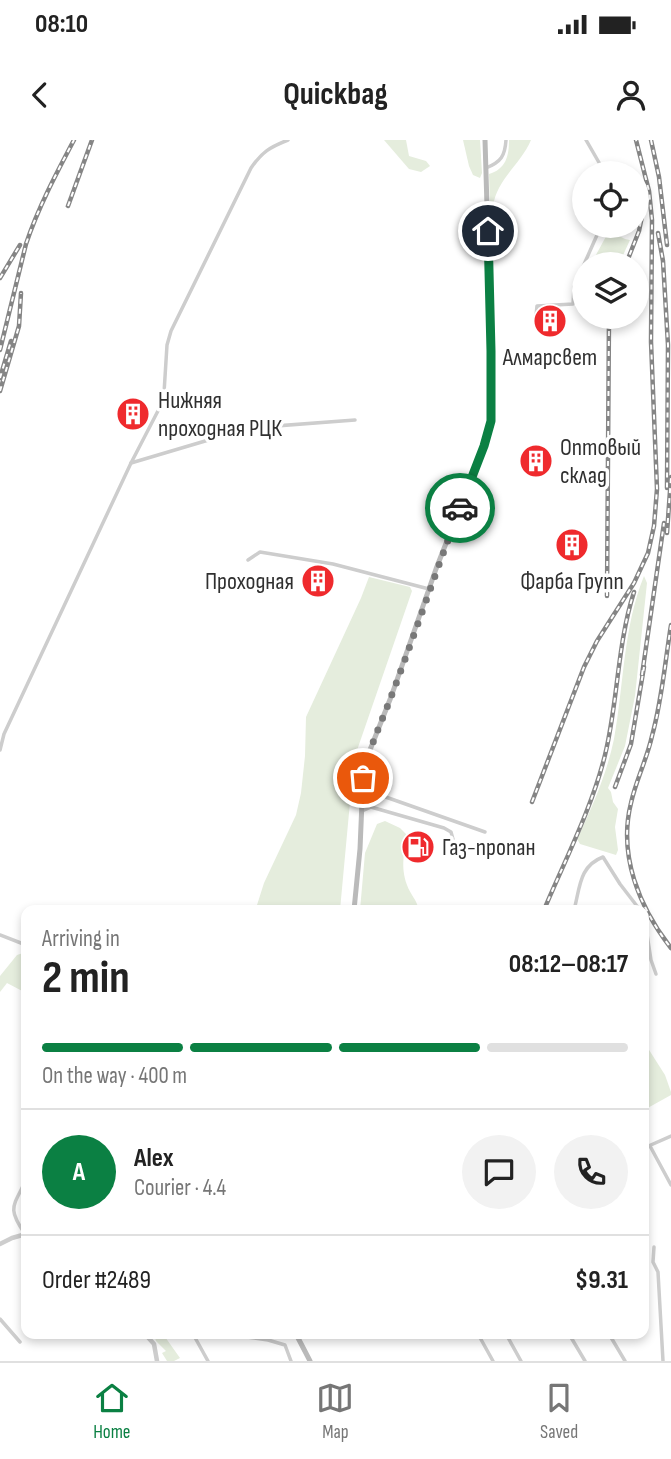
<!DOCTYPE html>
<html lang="en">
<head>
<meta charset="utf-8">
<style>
  :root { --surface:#fff; --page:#f2f2f2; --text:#222; --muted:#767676; --line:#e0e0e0; --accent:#0b8043 }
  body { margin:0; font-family:"Sofia Sans Condensed",sans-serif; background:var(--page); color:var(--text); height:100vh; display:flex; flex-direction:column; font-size:26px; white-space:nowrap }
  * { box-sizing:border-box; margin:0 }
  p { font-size:23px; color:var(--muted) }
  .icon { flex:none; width:38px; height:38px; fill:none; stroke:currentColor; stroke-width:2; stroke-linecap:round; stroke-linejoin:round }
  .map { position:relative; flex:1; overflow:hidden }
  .panel { position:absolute; left:21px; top:765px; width:628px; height:434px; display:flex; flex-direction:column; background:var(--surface); border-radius:14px; box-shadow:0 4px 10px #0003 }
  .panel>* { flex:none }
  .controls { position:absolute; left:572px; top:21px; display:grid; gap:14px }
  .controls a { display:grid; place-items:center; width:77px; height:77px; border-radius:50%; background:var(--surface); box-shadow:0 4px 10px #0003; font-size:35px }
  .pin { position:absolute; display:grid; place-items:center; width:60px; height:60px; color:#fff; margin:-30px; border:4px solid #fff; border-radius:50%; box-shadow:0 2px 7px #0007 }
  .courier { position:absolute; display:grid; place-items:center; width:70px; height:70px; margin:-35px; border:5px solid #0b8043; border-radius:50%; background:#fff; color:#222; box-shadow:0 2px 9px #0007 }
  .headline em { font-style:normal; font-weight:700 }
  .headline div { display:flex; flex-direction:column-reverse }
  .headline { display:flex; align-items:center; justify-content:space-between; height:119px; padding:0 21px }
  h1 { font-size:46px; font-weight:700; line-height:52px }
  .bar { display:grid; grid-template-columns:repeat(4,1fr); gap:10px 7px; align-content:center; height:84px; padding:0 21px }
  .bar i { height:9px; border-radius:5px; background:var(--line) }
  .bar .selected { background:var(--accent) }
  .bar p { grid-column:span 4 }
  .line { display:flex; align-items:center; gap:18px; padding:0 21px; border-top:2px solid var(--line) }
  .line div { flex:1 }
  .round { display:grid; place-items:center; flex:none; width:74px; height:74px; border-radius:37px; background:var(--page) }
  .status { display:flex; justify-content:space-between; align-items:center; height:49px; padding:0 35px; background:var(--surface); direction:ltr }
  .status svg { height:19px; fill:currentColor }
  header { display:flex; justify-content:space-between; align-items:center; height:91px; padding:0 21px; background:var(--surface); font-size:32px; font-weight:700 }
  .menu { display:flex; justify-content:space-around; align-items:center; height:98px; border-top:2px solid var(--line); background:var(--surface); font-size:19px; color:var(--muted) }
  .menu a { display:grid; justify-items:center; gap:4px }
  .menu .selected { color:var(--accent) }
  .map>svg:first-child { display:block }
  .green { fill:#e5eddd }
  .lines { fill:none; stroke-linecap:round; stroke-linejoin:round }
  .minor { stroke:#cdcdcd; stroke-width:3.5 }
  .tertiary { stroke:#cdcdcd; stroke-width:4.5 }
  .secondary { stroke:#bababa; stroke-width:5 }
  .rail-casing { stroke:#858585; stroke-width:4.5 }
  .rail { stroke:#fff; stroke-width:2; stroke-dasharray:5; stroke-linecap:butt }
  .done { stroke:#787878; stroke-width:7; stroke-dasharray:0 12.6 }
  .route { stroke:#0b8043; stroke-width:9 }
  .labels { text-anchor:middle; stroke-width:7; stroke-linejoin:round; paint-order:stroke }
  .poi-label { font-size:24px; fill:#303030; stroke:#fff; text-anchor:start }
</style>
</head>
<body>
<div class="status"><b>08:10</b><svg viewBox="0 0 49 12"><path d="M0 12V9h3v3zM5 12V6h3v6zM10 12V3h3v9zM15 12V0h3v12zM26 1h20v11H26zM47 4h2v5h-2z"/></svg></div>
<header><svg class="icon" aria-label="back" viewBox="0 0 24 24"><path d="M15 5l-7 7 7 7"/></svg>Quickbag<svg class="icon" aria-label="person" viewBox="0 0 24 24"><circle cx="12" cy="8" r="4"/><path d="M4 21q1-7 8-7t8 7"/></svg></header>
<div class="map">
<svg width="671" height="1221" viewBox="0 0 671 1221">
  <rect width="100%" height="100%" fill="#fff"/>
  <g class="green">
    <path d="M384,0h22l3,16 17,5 4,5 -9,6 -12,-3z"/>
    <path d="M463,0h17l2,33 -2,5 -7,-3 -4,-9z"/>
    <path d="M509,0h22c-10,24 -35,40 -38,67l-3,-2 -1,-31c17,-5 20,-18 20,-34z"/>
    <path d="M609,91l16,8 5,1 -11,24h-28z"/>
    <path d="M644,436l3,7 -12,113 -10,50 -17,42 3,4 2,10 5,7 -3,18 3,23 -2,5 -36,-11 -3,-5c15,-31 30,-66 37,-100 10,-54 9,-111 30,-163z"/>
    <path d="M369,437l41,10 2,4 -58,168 -14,151h-74l-9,-5 7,-22 32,-68 5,-22 4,-37 1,-39 55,-119z"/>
    <path d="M385,681l15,7 6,6c-1,18 -6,32 1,51 3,9 10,15 12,25h-59l5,-57 12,-29z"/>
    <path d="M26,812v41l-19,-10 -7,9v-16l17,-21z"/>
    <path d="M644,902l21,33 6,17v3l-27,15z"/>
    <path d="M154,1194h9l17,24 -6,3h-7l-5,-8 4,-2 -10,-10z"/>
  </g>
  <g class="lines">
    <g class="minor">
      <path d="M586,0l19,33"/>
      <path d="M486,28c15,-6 19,-12 20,-28"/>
      <path d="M536,176l1,-10 36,-2 1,-17 27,-61"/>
      <path d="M131,323l118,-35 106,-8"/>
      <path d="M248,420l12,-8 73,12 96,25"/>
      <path d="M0,610l4,-16 127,-271 29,-56 4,-14 3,-48 4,-14 80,-163c11,-16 19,-21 37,-28"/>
      <path d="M363,638l17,17 105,37"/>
      <path d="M362,664l17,-8"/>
      <path d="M362,671l9,-4 73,21 7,4 3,11"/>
      <path d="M574,770c6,-22 5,-44 29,-53l17,27 20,26"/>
      <path d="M644,775l7,45 5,14"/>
      <path d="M0,795l26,10"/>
      <path d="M26,908l-2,23 2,8"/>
      <path d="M650,1006l21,39"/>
      <path d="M644,1008l27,-12"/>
      <path d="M25,1094c-18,-26 -12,-27 1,-54"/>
      <path d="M654,1107l-1,15 5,10 5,89"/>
      <path d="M0,1179l20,23"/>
      <path d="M193,1194l15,27"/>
      <path d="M242,1194l5,3 21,3 17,5 6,16"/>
      <path d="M478,1194l15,27"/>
      <path d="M506,1194l15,27"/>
      <path d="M569,1194l16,27"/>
      <path d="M609,1194l16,27"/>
    </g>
    <g class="tertiary">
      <path d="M0,1104l12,-6 14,-4"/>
      <path d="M145,1194l9,10 3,17"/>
    </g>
    <g class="secondary">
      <path d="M354,770l6,-61 3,-71 3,-18 25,-63 45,-128 48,-123 7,-25 -1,-115 -5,-166"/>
      <path d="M296,1194l14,27"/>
    </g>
    <defs>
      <g id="rail">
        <path d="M651,0l8,37 8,68"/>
        <path d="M68,66l24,-66"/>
        <path d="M658,93l5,28 5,84 -1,143"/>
        <path d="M626,124l13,-33 6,-30"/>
        <path d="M0,138l20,-33"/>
        <path d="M0,210l26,-106c12,-36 30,-70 48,-104"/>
        <path d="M0,238l11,-37"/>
        <path d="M0,251l19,-65 2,-33"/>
        <path d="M667,393l4,-56"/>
        <path d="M607,456l2,-279"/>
        <path d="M671,485c-6,37 -9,75 -19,111 -5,23 -16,44 -21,67 -13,52 8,104 40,145"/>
        <path d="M642,535l22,-152"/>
        <path d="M615,647l16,-43 13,-77"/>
        <path d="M532,662l52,-135 13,-26 37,-58 14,-30 6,-27 3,-37 -6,-147 1,-122 -3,-29 -13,-51"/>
        <path d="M544,770c21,-50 48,-102 61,-155 13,-53 12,-110 29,-163"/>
      </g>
    </defs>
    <use href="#rail" class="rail-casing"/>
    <use href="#rail" class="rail"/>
  </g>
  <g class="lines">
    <path class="done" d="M363,638c5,-29 18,-54 28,-81 24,-63 45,-126 69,-189"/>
    <path class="route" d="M460,368l24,-62 7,-25v-70l-3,-120"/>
  </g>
  <defs>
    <symbol id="building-disc" viewBox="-11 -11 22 22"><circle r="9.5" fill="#ef2a2d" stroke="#fff"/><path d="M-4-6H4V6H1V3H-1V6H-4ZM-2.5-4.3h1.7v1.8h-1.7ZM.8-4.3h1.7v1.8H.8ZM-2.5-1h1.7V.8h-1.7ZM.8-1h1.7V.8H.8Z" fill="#fff"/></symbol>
    <symbol id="fuel-disc" viewBox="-11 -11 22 22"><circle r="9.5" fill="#ef2a2d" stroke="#fff"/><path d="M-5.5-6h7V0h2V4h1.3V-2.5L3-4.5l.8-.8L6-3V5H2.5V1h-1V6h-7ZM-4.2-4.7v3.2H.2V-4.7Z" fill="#fff"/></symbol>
  </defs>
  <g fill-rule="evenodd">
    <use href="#building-disc" x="531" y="162" width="38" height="38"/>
    <use href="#building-disc" x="114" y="255" width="38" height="38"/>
    <use href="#building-disc" x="517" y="302" width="38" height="38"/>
    <use href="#building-disc" x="553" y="386" width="38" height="38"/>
    <use href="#building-disc" x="299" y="422" width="38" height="38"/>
    <use href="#fuel-disc" x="399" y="688" width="38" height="38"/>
  </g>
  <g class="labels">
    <g class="poi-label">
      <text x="550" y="225" text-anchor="middle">Алмарсвет</text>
      <text x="158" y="268">Нижняя<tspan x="158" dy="28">проходная РЦК</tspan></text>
      <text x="560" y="315">Оптовый<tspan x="560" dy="28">склад</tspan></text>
      <text x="294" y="449" text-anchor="end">Проходная</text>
      <text x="572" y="449" text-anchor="middle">Фарба Групп</text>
      <text x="442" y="715">Газ-пропан</text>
    </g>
  </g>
</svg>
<div class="controls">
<a><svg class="icon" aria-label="locate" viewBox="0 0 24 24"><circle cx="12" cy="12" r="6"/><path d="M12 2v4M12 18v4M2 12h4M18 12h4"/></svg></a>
<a><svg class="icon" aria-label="layers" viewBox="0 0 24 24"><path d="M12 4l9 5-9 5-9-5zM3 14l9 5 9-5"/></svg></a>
</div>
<div class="pin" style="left:363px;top:638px;background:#ea580c"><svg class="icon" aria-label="bag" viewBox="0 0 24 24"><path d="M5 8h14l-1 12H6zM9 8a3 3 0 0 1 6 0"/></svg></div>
<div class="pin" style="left:488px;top:91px;background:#1f2937"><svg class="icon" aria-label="home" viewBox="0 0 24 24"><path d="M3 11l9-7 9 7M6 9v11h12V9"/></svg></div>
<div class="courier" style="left:460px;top:368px"><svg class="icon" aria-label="car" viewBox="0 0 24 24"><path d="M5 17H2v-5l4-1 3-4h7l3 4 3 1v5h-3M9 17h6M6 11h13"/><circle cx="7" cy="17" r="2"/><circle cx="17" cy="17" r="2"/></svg></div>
<section class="panel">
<div class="headline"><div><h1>2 min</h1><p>Arriving in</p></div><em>08:12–08:17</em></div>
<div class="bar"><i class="selected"></i><i class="selected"></i><i class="selected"></i><i></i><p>On the way · 400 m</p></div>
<div class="line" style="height:126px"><b class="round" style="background:var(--accent);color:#fff">A</b><div><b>Alex</b><p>Courier · 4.4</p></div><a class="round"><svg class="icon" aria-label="chat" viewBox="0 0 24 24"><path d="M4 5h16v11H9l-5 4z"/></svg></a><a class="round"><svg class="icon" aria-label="phone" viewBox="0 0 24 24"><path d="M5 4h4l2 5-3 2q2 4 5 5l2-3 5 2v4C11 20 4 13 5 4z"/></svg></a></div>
<div class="line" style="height:91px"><div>Order #2489</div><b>$9.31</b></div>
</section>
</div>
<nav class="menu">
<a class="selected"><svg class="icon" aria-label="home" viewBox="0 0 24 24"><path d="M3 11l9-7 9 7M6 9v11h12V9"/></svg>Home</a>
<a><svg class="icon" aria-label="map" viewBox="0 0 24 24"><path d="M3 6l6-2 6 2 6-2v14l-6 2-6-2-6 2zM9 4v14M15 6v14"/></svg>Map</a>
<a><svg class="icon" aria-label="saved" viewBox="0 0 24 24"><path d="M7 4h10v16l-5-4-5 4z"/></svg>Saved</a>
</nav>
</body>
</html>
